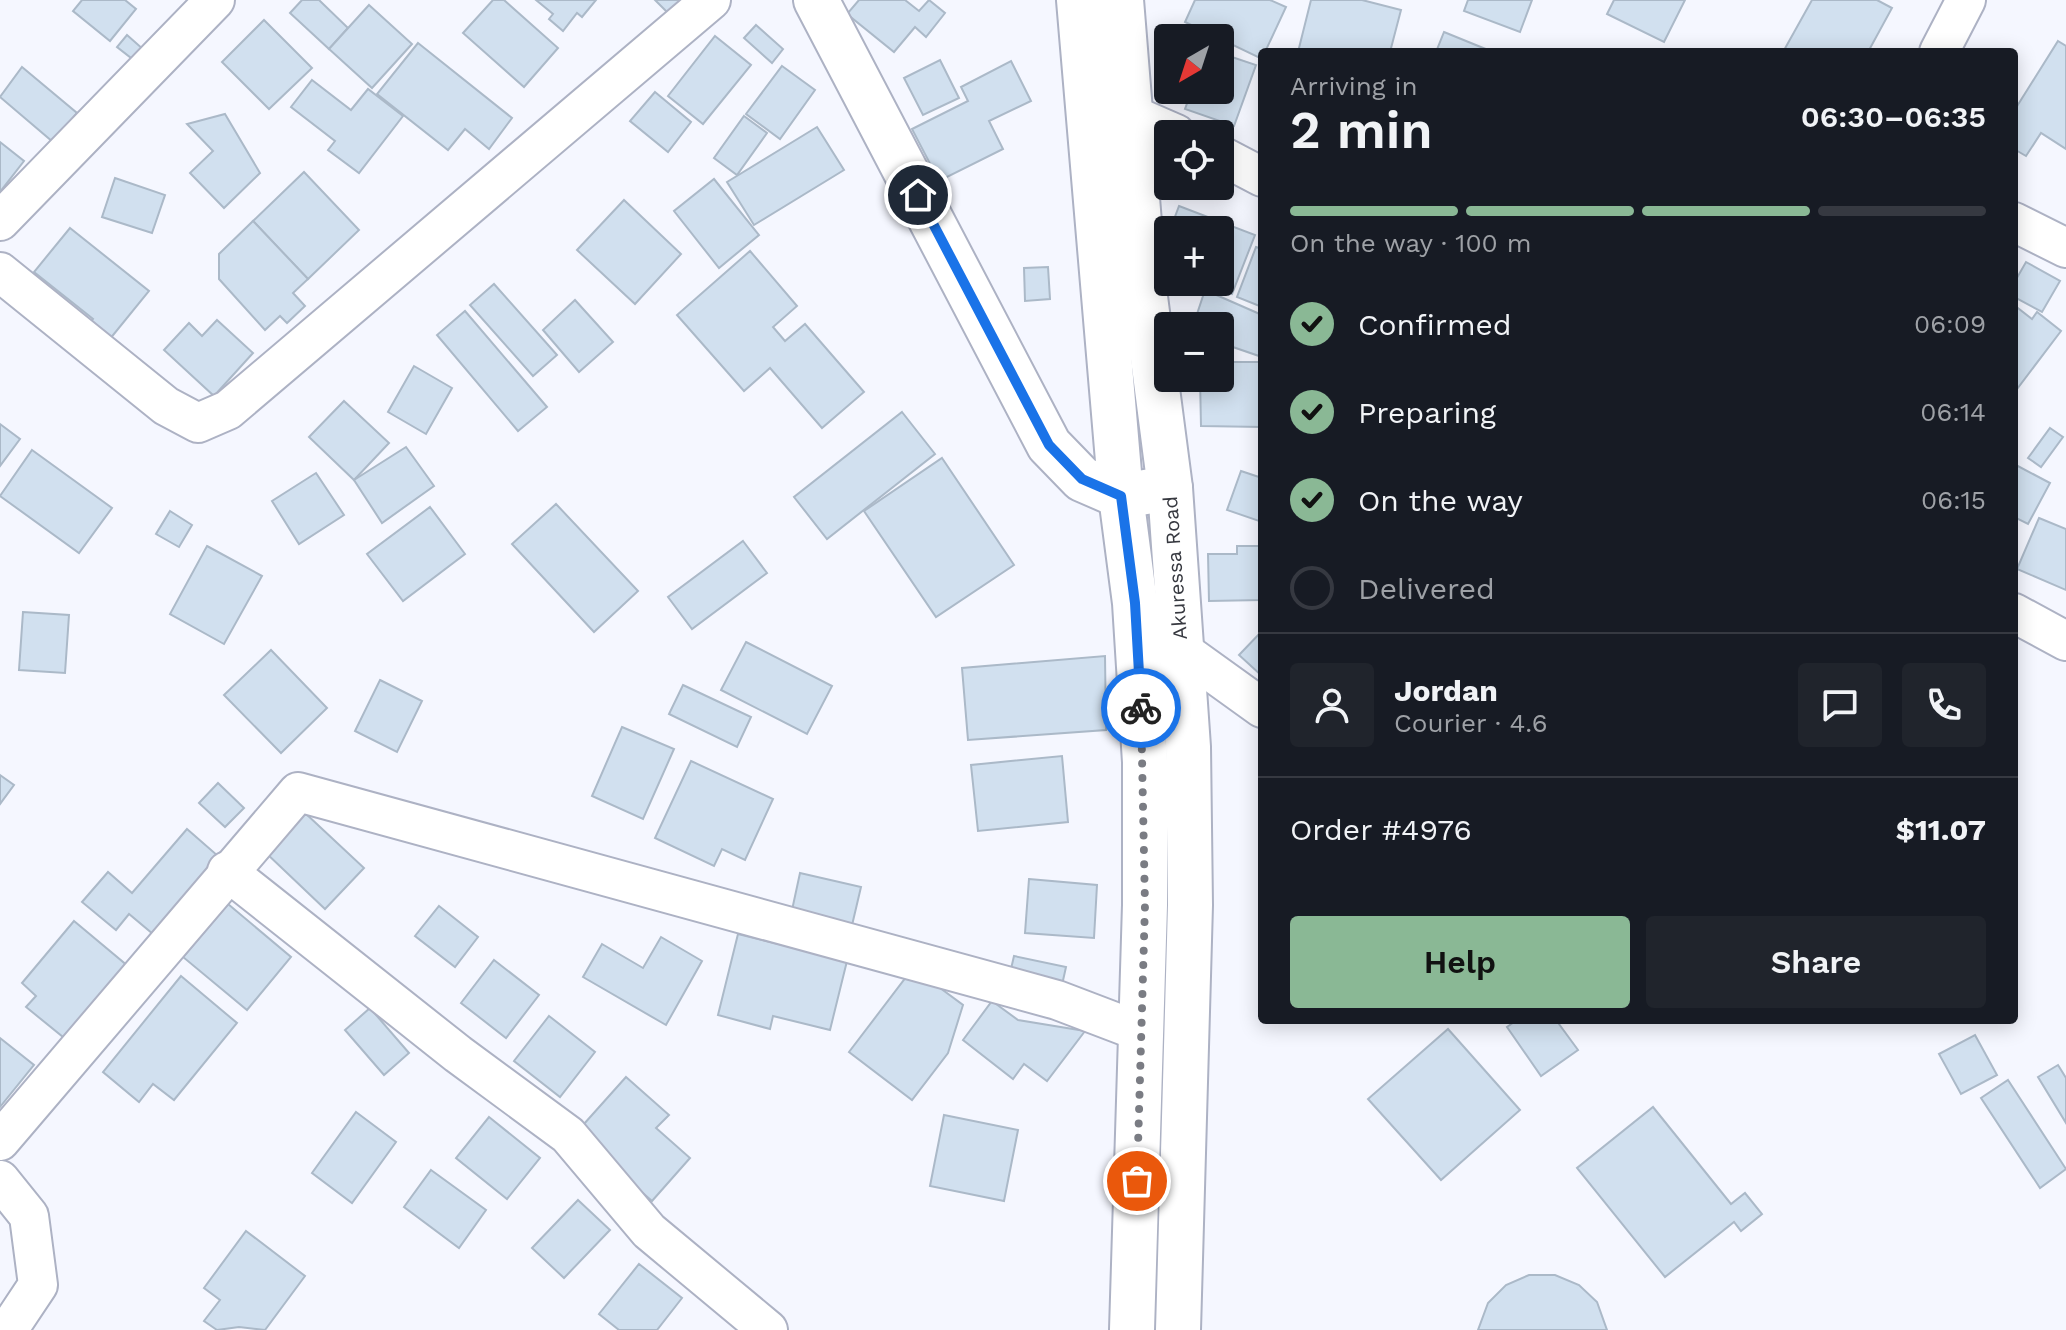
<!DOCTYPE html>
<html lang="en">
<head>
<meta charset="utf-8">
<style>
  :root { --surface:#171b24; --page:#20242c; --text:#f1f3f6; --muted:#9ea1a6; --line:#363941; --accent:#8ab895 }
  body { margin:0; font-family:"Work Sans",sans-serif; background:var(--page); color:var(--text); height:100vh; display:flex; flex-direction:column; font-size:30px; white-space:nowrap }
  * { box-sizing:border-box; margin:0 }
  p { font-size:26px; color:var(--muted) }
  .icon { flex:none; width:44px; height:44px; fill:none; stroke:currentColor; stroke-width:2; stroke-linecap:round; stroke-linejoin:round }
  .map { position:relative; flex:1; overflow:hidden }
  .side { position:absolute; left:1258px; top:48px; width:760px; height:976px; display:flex; flex-direction:column; background:var(--surface); border-radius:8px; box-shadow:0 4px 20px #0003 }
  .side>* { flex:none }
  .needle { width:52px; rotate:219deg }
  .tools { position:absolute; left:1154px; top:24px; display:grid; gap:16px }
  .tools a { display:grid; place-items:center; width:80px; height:80px; border-radius:8px; background:var(--surface); box-shadow:0 4px 20px #0003; font-size:40px }
  .pin { position:absolute; display:grid; place-items:center; width:68px; height:68px; color:#fff; margin:-34px; border:4px solid #fff; border-radius:50%; box-shadow:0 2px 8px #0007 }
  .courier { position:absolute; display:grid; place-items:center; width:80px; height:80px; margin:-40px; border:6px solid #1a73e8; border-radius:50%; background:#fff; color:#222; box-shadow:0 2px 10px #0007 }
  .head em { font-style:normal; font-weight:600 }
  .head div { display:flex; flex-direction:column-reverse }
  .head { display:flex; align-items:center; justify-content:space-between; height:136px; padding:0 32px }
  h1 { font-size:52px; font-weight:600; line-height:60px }
  .bar { display:grid; grid-template-columns:repeat(4,1fr); gap:12px 8px; align-content:center; height:96px; padding:0 32px }
  .bar i { height:10px; border-radius:6px; background:var(--line) }
  .bar .active { background:var(--accent) }
  .bar p { grid-column:span 4 }
  .line { display:flex; align-items:center; gap:20px; padding:0 32px; border-top:2px solid var(--line) }
  .line div { flex:1 }
  .round { display:grid; place-items:center; flex:none; width:84px; height:84px; border-radius:8px; background:var(--page) }
  ol { padding:0 32px; list-style:none }
  li { display:flex; align-items:center; gap:24px; height:88px }
  li p { margin-inline-start:auto }
  li .icon { padding:8px; border-radius:50%; background:var(--accent); color:#111; stroke-width:4 }
  li:last-child { color:var(--muted) }
  li i { width:44px; height:44px; border:4px solid var(--line); border-radius:50% }
  .action { display:flex; gap:16px; margin-top:auto; padding:16px 32px }
  .action a { flex:1; height:92px; border-radius:8px; background:var(--accent); color:#111; font-size:32px; font-weight:600; line-height:92px; text-align:center }
  .action a+a { background:var(--page); color:var(--text) }
  .map>svg:first-child { display:block }
  .building { fill:#d1e0ef; stroke:#abb9c8; stroke-width:2 }
  .lines { fill:none; stroke-linecap:round; stroke-linejoin:round }
  .minor-casing { stroke:#adb2c4; stroke-width:42 }
  .secondary-casing { stroke:#adb2c4; stroke-width:48 }
  .trunk-casing { stroke:#adb2c4; stroke-width:48 }
  .minor { stroke:#fff; stroke-width:38 }
  .secondary { stroke:#fff; stroke-width:44 }
  .trunk { stroke:#fff; stroke-width:44 }
  .done { stroke:#7a7c83; stroke-width:8; stroke-dasharray:0 14.4 }
  .route { stroke:#1a73e8; stroke-width:10 }
  .labels { text-anchor:middle; stroke-width:6; stroke-linejoin:round; paint-order:stroke }
  .street-label { font-size:20px; fill:#373940; stroke:#fff }
</style>
</head>
<body>
<div class="map">
<svg width="2066" height="1330" viewBox="0 0 2066 1330">
  <rect width="100%" height="100%" fill="#f5f7ff"/>
  <g class="building">
    <path d="M82,0h43l11,9 -26,32 -37,-30z"/>
    <path d="M302,0h17l29,28 -19,21 -39,-36z"/>
    <path d="M493,0h11l54,48 -34,39 -61,-54z"/>
    <path d="M536,0h60l-14,17 -5,-4 -14,18 -14,-12 4,-5z"/>
    <path d="M655,0h46l-23,23z"/>
    <path d="M859,0h46l14,11 10,-11 16,13 -19,24 -11,-10 -21,25 -47,-38z"/>
    <path d="M1195,0h75l16,7 -21,45h-3v7l-77,-37z"/>
    <path d="M1311,0h51l39,10 -11,42h-92z"/>
    <path d="M1468,0h64l-12,32 -56,-21z"/>
    <path d="M1614,0h71l-21,42 -57,-28z"/>
    <path d="M1812,0h65l15,8 -24,44h-85z"/>
    <path d="M369,5l43,39 -40,44 -43,-39z"/>
    <path d="M264,20l48,48 -43,41 -47,-47z"/>
    <path d="M756,25l27,24 -11,14 -28,-25z"/>
    <path d="M1444,32l49,20h-57z"/>
    <path d="M127,35l17,15 -9,11 -18,-14z"/>
    <path d="M715,36l36,29 -48,59 -35,-28z"/>
    <path d="M2058,41l8,5v103l-25,-16 -15,23 -12,-7v-38z"/>
    <path d="M418,43l94,75 -23,31 -24,-20 -17,21 -71,-56z"/>
    <path d="M1220,53l36,12 -22,61 -49,-17 7,-19h28z"/>
    <path d="M940,60l19,38 -36,17 -19,-37z"/>
    <path d="M1011,61l20,40 -42,20 14,28 -64,32 -27,-52 56,-28 -7,-14z"/>
    <path d="M782,66l33,24 -35,49 -34,-25z"/>
    <path d="M22,67l55,46 -24,29 -53,-45z"/>
    <path d="M312,80l39,30 17,-21 35,27 -44,57 -31,-23 7,-9 -44,-34z"/>
    <path d="M655,92l36,30 -23,30 -38,-31z"/>
    <path d="M225,114l35,59 -36,35 -34,-35 23,-22 -26,-27z"/>
    <path d="M744,116l23,17 -30,42 -23,-17z"/>
    <path d="M817,127l27,43 -90,55 -27,-43z"/>
    <path d="M0,142l24,19 -24,31z"/>
    <path d="M304,172l55,58 -51,49 -55,-58z"/>
    <path d="M115,178l50,17 -13,38 -50,-16z"/>
    <path d="M714,179l45,56 -40,33 -45,-57z"/>
    <path d="M624,200l57,54 -46,50 -58,-54z"/>
    <path d="M1179,206l76,29 -23,59 -30,-12h18v-52h-50z"/>
    <path d="M253,221l55,58 -15,14 12,13 -18,17 -7,-7 -15,14 -46,-51v-25z"/>
    <path d="M70,228l79,63 -44,54 -20,-16 8,-10 -59,-47z"/>
    <path d="M1168,236v33l-11,-4z"/>
    <path d="M1256,247l6,2v58l-25,-10z"/>
    <path d="M750,251l47,55 -24,21 12,14 20,-17 59,68 -42,36 -52,-60 -26,23 -67,-76z"/>
    <path d="M2026,262l34,19 -18,31 -28,-15v-14z"/>
    <path d="M1048,267l2,32 -25,2 -1,-33z"/>
    <path d="M494,284l63,71 -24,21 -63,-71z"/>
    <path d="M1205,290l57,25v42l-38,-13 -4,4v-22h-27z"/>
    <path d="M575,300l38,42 -34,30 -36,-42z"/>
    <path d="M2014,305l18,14 5,-7 24,19 -47,62z"/>
    <path d="M465,311l82,96 -29,24 -81,-96z"/>
    <path d="M217,320l36,33 -39,43 -50,-46 25,-27 13,13z"/>
    <path d="M1220,362h42v65l-61,-1 -1,-48h20z"/>
    <path d="M414,366l38,22 -26,46 -38,-22z"/>
    <path d="M344,401l45,42 -35,37 -45,-43z"/>
    <path d="M902,412l33,42 -108,85 -33,-42z"/>
    <path d="M0,424l20,15 -20,27z"/>
    <path d="M2050,428l13,9 -22,30 -13,-9z"/>
    <path d="M406,447l28,39 -52,37 -28,-43z"/>
    <path d="M32,450l80,58 -33,45 -79,-57z"/>
    <path d="M942,458l72,107 -78,52 -72,-106z"/>
    <path d="M2014,464l36,19 -22,41 -14,-7z"/>
    <path d="M1241,471l21,7 -3,43 -32,-11z"/>
    <path d="M316,473l28,42 -45,29 -27,-43z"/>
    <path d="M556,504l82,87 -44,41 -82,-88z"/>
    <path d="M430,507l35,47 -62,47 -36,-47z"/>
    <path d="M170,511l22,14 -13,22 -23,-13z"/>
    <path d="M2039,518l27,11v61l-49,-21z"/>
    <path d="M743,541l24,32 -75,56 -24,-32z"/>
    <path d="M207,546l55,30 -38,68 -54,-30z"/>
    <path d="M1237,546h22l3,54 -53,1 -1,-47h29z"/>
    <path d="M23,612l46,3 -4,58 -46,-3z"/>
    <path d="M1262,631v45l-23,-21z"/>
    <path d="M746,642l86,44 -25,48 -86,-44z"/>
    <path d="M271,650l56,58 -46,45 -57,-58z"/>
    <path d="M1105,656l1,74 -138,10 -6,-72z"/>
    <path d="M380,680l42,21 -25,51 -42,-21z"/>
    <path d="M683,685l68,32 -14,30 -68,-33z"/>
    <path d="M622,727l52,22 -31,70 -51,-23z"/>
    <path d="M1062,756l6,66 -90,9 -7,-66z"/>
    <path d="M691,761l82,38 -28,61 -23,-11 -8,17 -59,-28z"/>
    <path d="M0,775l14,10 -14,19z"/>
    <path d="M218,783l26,25 -19,19 -26,-24z"/>
    <path d="M304,812l60,56 -39,41 -60,-57z"/>
    <path d="M187,829l31,27 -65,78 -24,-20 -13,16 -34,-28 26,-30 24,21z"/>
    <path d="M800,873l61,14 -12,51 -60,-14z"/>
    <path d="M1029,879l68,6 -3,53 -69,-5z"/>
    <path d="M228,904l63,53 -44,53 -64,-53z"/>
    <path d="M439,906l39,31 -23,30 -40,-31z"/>
    <path d="M74,921l55,46 -61,74 -42,-34 10,-11 -14,-13z"/>
    <path d="M738,934l109,27 -17,69 -57,-14 -3,13 -52,-14z"/>
    <path d="M661,937l41,24 -36,64 -83,-48 19,-33 41,24z"/>
    <path d="M1014,956l52,11 -6,27 -52,-12z"/>
    <path d="M494,960l45,35 -33,43 -45,-35z"/>
    <path d="M913,968l50,37 -15,48 -36,47 -63,-48z"/>
    <path d="M181,976l56,47 -63,77 -21,-16 -14,18 -36,-30z"/>
    <path d="M992,1001l26,19 67,11 -38,50 -23,-17 -11,15 -50,-39z"/>
    <path d="M370,1008l39,45 -25,22 -39,-45z"/>
    <path d="M549,1016l46,36 -35,45 -46,-36z"/>
    <path d="M1517,1020h39l22,30 -37,26 -34,-49z"/>
    <path d="M1448,1029l72,81 -79,70 -73,-81z"/>
    <path d="M1975,1035l22,40 -36,19 -22,-40z"/>
    <path d="M0,1038l34,27 -34,42z"/>
    <path d="M2058,1065l8,13v45l-28,-46z"/>
    <path d="M626,1077l43,38 -13,13 34,30 -38,43 -77,-67z"/>
    <path d="M2008,1080l58,89 -26,19 -59,-90z"/>
    <path d="M1653,1107l78,97 14,-11 17,21 -21,17 -7,-9 -69,55 -88,-109z"/>
    <path d="M356,1112l40,30 -44,61 -40,-30z"/>
    <path d="M944,1115l74,15 -14,71 -74,-15z"/>
    <path d="M489,1117l51,41 -33,41 -51,-41z"/>
    <path d="M431,1170l55,40 -27,38 -55,-41z"/>
    <path d="M578,1200l32,30 -46,48 -32,-30z"/>
    <path d="M246,1231l59,45 -40,54 -26,-3 -22,3 -13,-9 16,-21 -16,-12z"/>
    <path d="M639,1264l43,34 -25,32h-38l-20,-16z"/>
    <path d="M1529,1275h26l24,10 18,17 10,28h-129l10,-27 18,-18z"/>
  </g>
  <g class="lines">
    <defs>
      <g id="minor">
        <path d="M1939,52l27,-52"/>
        <path d="M1130,114l46,20"/>
        <path d="M1220,155l42,22"/>
        <path d="M0,221l215,-221"/>
        <path d="M2014,222l52,26"/>
        <path d="M0,272l166,134 32,17 30,-13 483,-410"/>
        <path d="M2014,613l52,28"/>
        <path d="M1180,649l82,59"/>
        <path d="M227,871l231,183 110,81 81,96 119,99"/>
        <path d="M0,1141l298,-349 759,208 84,32"/>
        <path d="M0,1180l29,36 9,69 -30,45"/>
      </g>
      <path id="secondary" d="M816,0l233,445 33,34 39,17 49,-8"/>
      <g id="trunk">
        <path d="M1079,0l42,496 14,107 10,159v143l-13,425"/>
        <path d="M1121,0l24,297 25,191 18,259 2,158 -12,425"/>
      </g>
    </defs>
    <use href="#minor" class="minor-casing"/>
    <use href="#secondary" class="secondary-casing"/>
    <use href="#trunk" class="trunk-casing"/>
    <use href="#minor" class="minor"/>
    <use href="#secondary" class="secondary"/>
    <use href="#trunk" class="trunk"/>
  </g>
  <g class="lines">
    <path class="done" d="M1137,1181l8,-276 -4,-197"/>
    <path class="route" d="M918,195l131,250 33,34 39,17 14,107 6,105"/>
  </g>
  <g class="labels">
    <g class="street-label">
      <text transform="translate(1175 568) rotate(-94)" y="7">Akuressa Road</text>
    </g>
  </g>
</svg>
<div class="tools">
<a><svg class="needle" viewBox="-14 -14 28 28"><path d="M0-13l5 13h-10z" fill="#e53935"/><path d="M0 13l5-13h-10z" fill="#9ea1a6"/></svg></a>
<a><svg class="icon" aria-label="locate" viewBox="0 0 24 24"><circle cx="12" cy="12" r="6"/><path d="M12 2v4M12 18v4M2 12h4M18 12h4"/></svg></a>
<a>+</a>
<a>−</a>
</div>
<div class="pin" style="left:1137px;top:1181px;background:#ea580c"><svg class="icon" aria-label="bag" viewBox="0 0 24 24"><path d="M5 8h14l-1 12H6zM9 8a3 3 0 0 1 6 0"/></svg></div>
<div class="pin" style="left:918px;top:195px;background:#1f2937"><svg class="icon" aria-label="home" viewBox="0 0 24 24"><path d="M3 11l9-7 9 7M6 9v11h12V9"/></svg></div>
<div class="courier" style="left:1141px;top:708px"><svg class="icon" aria-label="bike" viewBox="0 0 24 24"><circle cx="6" cy="16" r="4"/><circle cx="18" cy="16" r="4"/><path d="M6 16l4-8h5l3 8M10 8l3 8H6M13 5h3"/></svg></div>
<section class="side">
<div class="head"><div><h1>2 min</h1><p>Arriving in</p></div><em>06:30–06:35</em></div>
<div class="bar"><i class="active"></i><i class="active"></i><i class="active"></i><i></i><p>On the way · 100 m</p></div>
<ol>
<li><svg class="icon" aria-label="check" viewBox="0 0 24 24"><path d="M5 12l5 5 9-10"/></svg>Confirmed<p>06:09</p></li>
<li><svg class="icon" aria-label="check" viewBox="0 0 24 24"><path d="M5 12l5 5 9-10"/></svg>Preparing<p>06:14</p></li>
<li><svg class="icon" aria-label="check" viewBox="0 0 24 24"><path d="M5 12l5 5 9-10"/></svg>On the way<p>06:15</p></li>
<li><i></i>Delivered</li>
</ol>
<div class="line" style="height:144px"><a class="round"><svg class="icon" aria-label="person" viewBox="0 0 24 24"><circle cx="12" cy="8" r="4"/><path d="M4 21q1-7 8-7t8 7"/></svg></a><div><b>Jordan</b><p>Courier · 4.6</p></div><a class="round"><svg class="icon" aria-label="chat" viewBox="0 0 24 24"><path d="M4 5h16v11H9l-5 4z"/></svg></a><a class="round"><svg class="icon" aria-label="phone" viewBox="0 0 24 24"><path d="M5 4h4l2 5-3 2q2 4 5 5l2-3 5 2v4C11 20 4 13 5 4z"/></svg></a></div>
<div class="line" style="height:104px"><div>Order #4976</div><b>$11.07</b></div>
<div class="action"><a>Help</a><a>Share</a></div>
</section>
</div>
</body>
</html>
